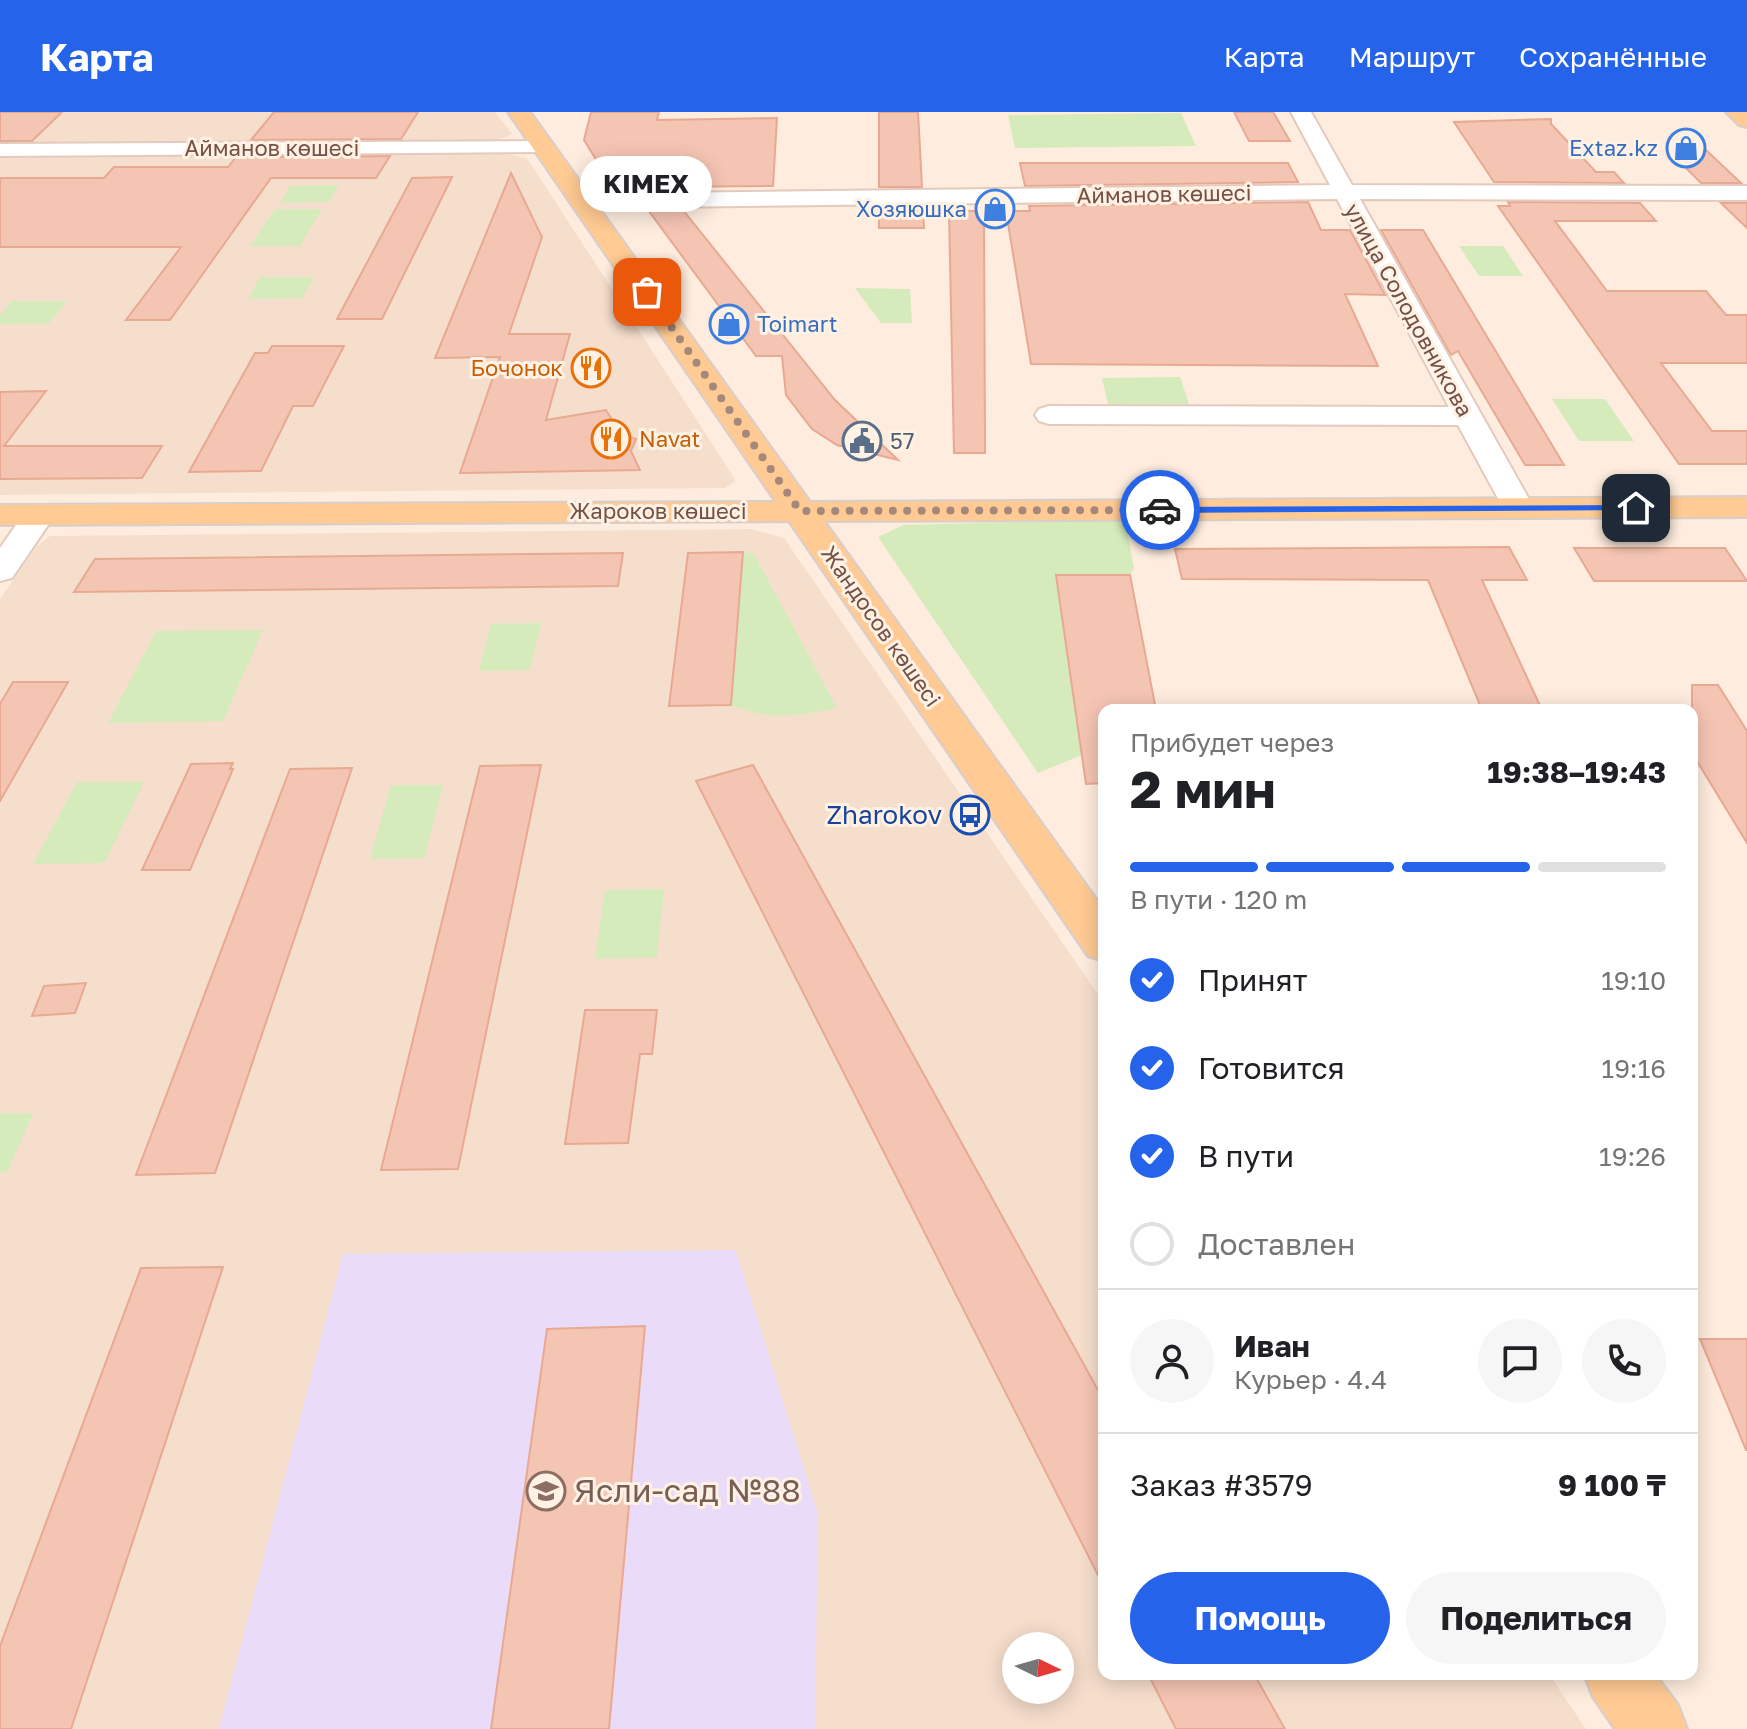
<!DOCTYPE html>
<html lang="ru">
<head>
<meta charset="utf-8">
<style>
  :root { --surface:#fff; --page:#f6f6f6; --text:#202124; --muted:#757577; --line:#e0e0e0; --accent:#2563eb }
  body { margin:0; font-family:"Golos Text",sans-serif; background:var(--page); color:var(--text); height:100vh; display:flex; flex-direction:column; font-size:30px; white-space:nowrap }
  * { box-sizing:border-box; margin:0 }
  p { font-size:26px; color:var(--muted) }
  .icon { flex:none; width:44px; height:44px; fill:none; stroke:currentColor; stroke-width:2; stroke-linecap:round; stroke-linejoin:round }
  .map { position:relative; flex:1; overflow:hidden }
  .panel { position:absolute; left:1098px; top:592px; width:600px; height:976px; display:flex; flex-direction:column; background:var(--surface); border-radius:16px; box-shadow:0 4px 20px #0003 }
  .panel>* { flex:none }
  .needle { width:52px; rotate:95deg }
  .controls { position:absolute; left:1002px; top:1520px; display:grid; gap:16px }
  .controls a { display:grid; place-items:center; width:72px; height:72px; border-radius:50%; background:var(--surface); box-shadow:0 4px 20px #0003; font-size:40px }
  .pin { position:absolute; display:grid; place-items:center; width:68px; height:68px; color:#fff; margin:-34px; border-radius:16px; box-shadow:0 4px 12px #0006 }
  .courier { position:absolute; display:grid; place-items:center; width:80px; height:80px; margin:-40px; border:6px solid #2563eb; border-radius:50%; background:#fff; color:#222; box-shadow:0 2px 10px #0007 }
  .bubble { position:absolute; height:56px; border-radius:28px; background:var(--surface); box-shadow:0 4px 20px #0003; font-size:26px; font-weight:700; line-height:56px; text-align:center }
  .overview em { font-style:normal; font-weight:700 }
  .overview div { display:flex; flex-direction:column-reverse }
  .overview { display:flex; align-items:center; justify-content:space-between; height:136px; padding:0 32px }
  h1 { font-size:52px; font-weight:700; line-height:60px }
  .bar { display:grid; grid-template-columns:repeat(4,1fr); gap:12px 8px; align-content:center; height:96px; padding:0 32px }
  .bar i { height:10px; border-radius:6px; background:var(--line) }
  .bar .current { background:var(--accent) }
  .bar p { grid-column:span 4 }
  .line { display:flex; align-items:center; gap:20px; padding:0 32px; border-top:2px solid var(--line) }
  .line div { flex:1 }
  .round { display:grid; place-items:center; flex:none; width:84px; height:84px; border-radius:42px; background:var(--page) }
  ol { padding:0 32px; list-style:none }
  li { display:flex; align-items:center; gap:24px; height:88px }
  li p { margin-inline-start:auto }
  li .icon { padding:8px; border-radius:50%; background:var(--accent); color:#fff; stroke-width:4 }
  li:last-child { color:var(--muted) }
  li i { width:44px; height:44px; border:4px solid var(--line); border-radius:50% }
  .primary-button { display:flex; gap:16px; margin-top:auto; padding:16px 32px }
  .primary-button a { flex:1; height:92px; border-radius:48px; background:var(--accent); color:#fff; font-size:32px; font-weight:700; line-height:92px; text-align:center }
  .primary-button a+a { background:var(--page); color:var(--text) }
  header { display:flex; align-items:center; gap:48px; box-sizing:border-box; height:112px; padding:0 40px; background:var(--accent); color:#fff }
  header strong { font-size:38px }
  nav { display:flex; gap:44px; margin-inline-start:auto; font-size:28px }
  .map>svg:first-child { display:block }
  .residential { fill:#f6decc; fill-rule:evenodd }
  .education { fill:#eadbf9 }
  .green { fill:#d5ebbc }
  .building { fill:#f5c5b4; stroke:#e8a993; stroke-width:2 }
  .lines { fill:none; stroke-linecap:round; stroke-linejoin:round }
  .minor-casing { stroke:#e4cabd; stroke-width:4 }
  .major-casing { stroke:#d8cecb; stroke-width:4 }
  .minor { fill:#fff; fill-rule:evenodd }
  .major { fill:#ffca93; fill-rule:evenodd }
  .route { fill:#2563eb }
  .done { stroke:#a5877b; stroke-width:8; stroke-dasharray:0 14.4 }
  .labels { text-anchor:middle; stroke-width:6; stroke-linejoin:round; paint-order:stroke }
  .far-street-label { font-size:22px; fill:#755045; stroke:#fff2e5 }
  .far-shop-label { font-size:22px; fill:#366cbe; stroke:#fff2e5; text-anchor:end }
  .far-food-label { font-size:22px; fill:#c56008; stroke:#fff2e5; text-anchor:end }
  .far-service-label { font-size:22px; fill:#4e5e75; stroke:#fff2e5; text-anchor:start }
  .transit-label { font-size:26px; fill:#164399; stroke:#fff2e5; text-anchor:end }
  .near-education-label { font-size:32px; fill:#785e54; stroke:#fff2e5; text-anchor:start }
</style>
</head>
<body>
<header>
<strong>Карта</strong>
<nav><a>Карта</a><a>Маршрут</a><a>Сохранённые</a></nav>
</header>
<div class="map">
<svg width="1747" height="1617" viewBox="0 0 1747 1617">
  <rect width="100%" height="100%" fill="#feedde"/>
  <g class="residential">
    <path d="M0,0h495l17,22 -16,7 -496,3z"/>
    <path d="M504,41l22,5 5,6 202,312 2,5 -10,7 -725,7v-341z"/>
    <path d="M751,417l33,9 320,465v671h445l37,55h-1586v-1130l37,-53 13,-10zM1016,1534h44v44h-44z"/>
  </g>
  <path class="education" d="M736,1138l82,264 -3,215h-596l124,-475z"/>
  <g class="green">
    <path d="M1181,1l15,33 -181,2 -7,-33z"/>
    <path d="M339,73l-10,17 -49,1 10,-17z"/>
    <path d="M275,97h47l-22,37h-50z"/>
    <path d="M1459,134h44l20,30h-44z"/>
    <path d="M260,165h54l-12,21 -54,1z"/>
    <path d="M855,176l55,1 2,34h-31z"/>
    <path d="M12,189h55l-18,22 -49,1v-9z"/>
    <path d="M1180,265l9,27h-81l-6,-26z"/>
    <path d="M1552,287h53l29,42h-55z"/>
    <path d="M1125,407l9,49 -4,7 -48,180 -44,18 -160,-236 25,-12z"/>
    <path d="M743,440l11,2 83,154c-39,8 -68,13 -106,-3z"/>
    <path d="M541,511l-11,47 -51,1 12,-47z"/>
    <path d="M263,518l-40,91 -115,2 48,-92z"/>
    <path d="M77,670h67l-40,81 -71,1z"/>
    <path d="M391,673h52l-19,73 -54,1z"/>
    <path d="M664,777l-7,68 -62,2 10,-69z"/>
    <path d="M0,1001h33l-26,59h-7z"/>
  </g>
  <g class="building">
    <path d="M0,0h62l-30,29h-32z"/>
    <path d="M274,0h144l-17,27 -150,1z"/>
    <path d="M591,0h68l-2,8 120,-2 -4,68 -109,1 3,3h-34l-3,-3h-17l-29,-47z"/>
    <path d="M879,0h39l4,75h-43z"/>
    <path d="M1234,0h39l17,29h-41z"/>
    <path d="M1551,7v5l45,48h18l10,11 -130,-1 -40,-60z"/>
    <path d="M1691,24l50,47h-40l-28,-28z"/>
    <path d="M390,44l-14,22h-105l-101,142h-44l55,-73h-181v-69h104l10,-11h114l8,-10z"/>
    <path d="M1020,51h268l10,19 -273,4z"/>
    <path d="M511,61l31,64 -33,97h61l-24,86 60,-10 15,24 15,5 -5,12 9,19 -180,3 40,-116 -65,1z"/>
    <path d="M452,65l-70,142h-45l75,-141z"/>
    <path d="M1308,90l13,28h29l35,65 -40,-1 33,72 -347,-2 -25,-153h24l-1,-5z"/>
    <path d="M1508,90l132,1 16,18h-101l52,70h99l20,24h21v48h-86l51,68h35v33h-68l-181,-258h12z"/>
    <path d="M1721,91h26v25z"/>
    <path d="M879,95h44l1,21h-45z"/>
    <path d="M648,98h35l152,190 63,60 -61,-15 -25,-16 -26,-34 -4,-39h-26z"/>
    <path d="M949,99h35l1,242h-31z"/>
    <path d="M1381,118h42l141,235h-39l-67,-114 -7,4z"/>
    <path d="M272,234h72l-31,60h-20l-32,65 -72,1 66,-119h13z"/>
    <path d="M46,279l-42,55h158l-20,32 -142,1v-87z"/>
    <path d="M1509,435l18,33h-45l60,130h-60l-54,-130 -246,-1 -7,-30z"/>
    <path d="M1574,436h151l22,33h-153z"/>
    <path d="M743,440l-12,153 -62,1 19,-153z"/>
    <path d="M623,441l-5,33 -544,6 21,-33z"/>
    <path d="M1056,463h74l26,135h-52v73l-18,1z"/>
    <path d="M13,570h55l-68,119v-97z"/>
    <path d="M1692,573h26l29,46v112l-55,-90z"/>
    <path d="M233,651l-3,6h3l-43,101h-48l49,-106z"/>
    <path d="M541,653l-83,404 -77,1 99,-404z"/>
    <path d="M753,653l351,636v186l-408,-806z"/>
    <path d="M352,656l-137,405 -79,2 154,-406z"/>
    <path d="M86,871l-11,30 -43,3 12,-30z"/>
    <path d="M585,898h72l-5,44h-12l-12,89 -63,1z"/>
    <path d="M223,1155l-152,462h-71v-83l141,-378z"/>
    <path d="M645,1214l-36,403h-118l56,-400z"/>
    <path d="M1700,1227h47v111h-1z"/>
    <path d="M1148,1562h106l31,55h-109z"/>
  </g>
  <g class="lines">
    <defs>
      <g id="minor">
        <path d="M1291,0h20l41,73 395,1v14l-387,-1 174,309 -5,7 -11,2 -11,-2 -49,-90 -409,-1 -10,-3 -4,-6 4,-6 10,-3 400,1 -112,-208 -755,9 -8,-2 -3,-5 3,-5 8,-2 748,-9z"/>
        <path d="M544,29l11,6 -3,5 -552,4v-12z"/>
        <path d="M39,394l11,2 5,7 -43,63 -12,3v-33l28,-40z"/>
      </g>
      <g id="major">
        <path d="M508,0h22l280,390 937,-5v20l-923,4 280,389v51l-16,-5 -299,-435 -789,4v-20l776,-3z"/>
        <path d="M1726,0h21v15l-8,-2z"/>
        <path d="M1584,1562h71l23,31 9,24h-72l-22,-32z"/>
      </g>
    </defs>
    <use href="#minor" class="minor-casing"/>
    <use href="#major" class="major-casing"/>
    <use href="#minor" class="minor"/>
    <use href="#major" class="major"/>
  </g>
  <path class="route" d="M1636,393l4,5 -480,3 -5,-3 5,-3z"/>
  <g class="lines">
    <path class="done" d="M647,180l153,219 360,-1"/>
  </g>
  <defs>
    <symbol id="shop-ring" viewBox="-11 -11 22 22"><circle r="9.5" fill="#fff2e5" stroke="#3f7fe0" stroke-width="1.5"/><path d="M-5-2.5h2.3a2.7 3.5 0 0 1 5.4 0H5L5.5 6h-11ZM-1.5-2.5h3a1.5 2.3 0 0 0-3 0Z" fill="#3f7fe0"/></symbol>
    <symbol id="restaurant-ring" viewBox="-11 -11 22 22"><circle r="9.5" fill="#fff2e5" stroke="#e8710a" stroke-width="1.5"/><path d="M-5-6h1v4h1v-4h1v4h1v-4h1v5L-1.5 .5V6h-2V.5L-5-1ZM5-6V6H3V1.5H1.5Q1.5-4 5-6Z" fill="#e8710a"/></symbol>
    <symbol id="civic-ring" viewBox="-11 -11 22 22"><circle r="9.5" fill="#fff2e5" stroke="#5c6f8a" stroke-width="1.5"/><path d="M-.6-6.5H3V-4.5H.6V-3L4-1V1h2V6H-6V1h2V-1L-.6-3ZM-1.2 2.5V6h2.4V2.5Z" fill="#5c6f8a"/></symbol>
    <symbol id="bus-ring" viewBox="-11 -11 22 22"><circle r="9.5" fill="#fff2e5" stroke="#1a4fb4" stroke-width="1.5"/><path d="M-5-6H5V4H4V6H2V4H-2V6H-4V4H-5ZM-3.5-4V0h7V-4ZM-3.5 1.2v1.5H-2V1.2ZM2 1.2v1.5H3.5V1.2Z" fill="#1a4fb4"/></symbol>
    <symbol id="school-ring" viewBox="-11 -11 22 22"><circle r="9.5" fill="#fff2e5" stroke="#8d6e63" stroke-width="1.5"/><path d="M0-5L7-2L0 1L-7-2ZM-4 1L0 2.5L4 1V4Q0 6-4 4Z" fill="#8d6e63"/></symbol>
  </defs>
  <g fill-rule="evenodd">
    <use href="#shop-ring" x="1664" y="14" width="44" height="44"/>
    <use href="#shop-ring" x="973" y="75" width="44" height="44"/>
    <use href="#shop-ring" x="707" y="190" width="44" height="44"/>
    <use href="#restaurant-ring" x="569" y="234" width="44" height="44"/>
    <use href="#restaurant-ring" x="589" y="305" width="44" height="44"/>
    <use href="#civic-ring" x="840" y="307" width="44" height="44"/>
    <use href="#bus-ring" x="948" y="681" width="44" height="44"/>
    <use href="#school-ring" x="524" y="1357" width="44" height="44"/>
  </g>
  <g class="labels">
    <g class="far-street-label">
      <text x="272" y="44">Айманов көшесі</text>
      <text transform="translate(1164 82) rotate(-1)" y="8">Айманов көшесі</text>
      <text transform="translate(1409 198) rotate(61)" y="8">улица Солодовникова</text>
      <text x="658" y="407">Жароков көшесі</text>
      <text transform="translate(881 514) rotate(55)" y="8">Жандосов көшесі</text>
    </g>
    <g class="far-shop-label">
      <text x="1658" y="44">Extaz.kz</text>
      <text x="967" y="105">Хозяюшка</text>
      <text x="757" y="220" text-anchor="start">Toimart</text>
    </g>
    <g class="far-food-label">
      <text x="563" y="264">Бочонок</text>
      <text x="639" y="335" text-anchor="start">Navat</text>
    </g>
    <g class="far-service-label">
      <text x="890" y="337">57</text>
    </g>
    <g class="transit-label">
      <text x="942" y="712">Zharokov</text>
    </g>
    <g class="near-education-label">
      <text x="574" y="1390">Ясли-сад №88</text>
    </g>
  </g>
</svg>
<div class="controls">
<a><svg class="needle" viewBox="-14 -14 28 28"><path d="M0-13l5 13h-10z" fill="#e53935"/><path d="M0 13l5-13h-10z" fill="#757577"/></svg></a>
</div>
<div class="pin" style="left:647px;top:180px;background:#ea580c"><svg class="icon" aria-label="bag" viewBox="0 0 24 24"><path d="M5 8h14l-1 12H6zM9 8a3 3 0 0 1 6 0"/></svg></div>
<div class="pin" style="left:1636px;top:396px;background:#1f2937"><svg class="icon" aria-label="home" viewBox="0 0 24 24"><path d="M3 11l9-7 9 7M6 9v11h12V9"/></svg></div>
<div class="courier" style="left:1160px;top:398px"><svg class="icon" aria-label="car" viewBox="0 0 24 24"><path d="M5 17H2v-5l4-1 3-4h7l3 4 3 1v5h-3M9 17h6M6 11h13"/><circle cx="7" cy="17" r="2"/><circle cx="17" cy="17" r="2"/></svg></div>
<div class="bubble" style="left:580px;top:44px;width:132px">KIMEX</div>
<section class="panel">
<div class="overview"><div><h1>2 мин</h1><p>Прибудет через</p></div><em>19:38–19:43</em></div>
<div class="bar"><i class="current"></i><i class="current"></i><i class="current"></i><i></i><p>В пути · 120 m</p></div>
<ol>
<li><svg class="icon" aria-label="check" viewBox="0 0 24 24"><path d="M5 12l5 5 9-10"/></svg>Принят<p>19:10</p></li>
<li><svg class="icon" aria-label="check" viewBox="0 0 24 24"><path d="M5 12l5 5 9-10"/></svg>Готовится<p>19:16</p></li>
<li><svg class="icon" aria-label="check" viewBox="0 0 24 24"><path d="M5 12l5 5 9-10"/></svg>В пути<p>19:26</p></li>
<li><i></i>Доставлен</li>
</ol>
<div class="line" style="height:144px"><a class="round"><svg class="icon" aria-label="person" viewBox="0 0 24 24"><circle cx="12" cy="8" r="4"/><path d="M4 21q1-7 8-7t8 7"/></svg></a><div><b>Иван</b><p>Курьер · 4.4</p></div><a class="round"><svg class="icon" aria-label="chat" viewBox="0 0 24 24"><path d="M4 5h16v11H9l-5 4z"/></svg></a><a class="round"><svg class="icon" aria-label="phone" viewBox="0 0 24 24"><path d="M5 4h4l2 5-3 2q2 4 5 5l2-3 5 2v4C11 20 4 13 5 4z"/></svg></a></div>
<div class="line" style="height:104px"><div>Заказ #3579</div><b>9 100 ₸</b></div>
<div class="primary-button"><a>Помощь</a><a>Поделиться</a></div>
</section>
</div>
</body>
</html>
